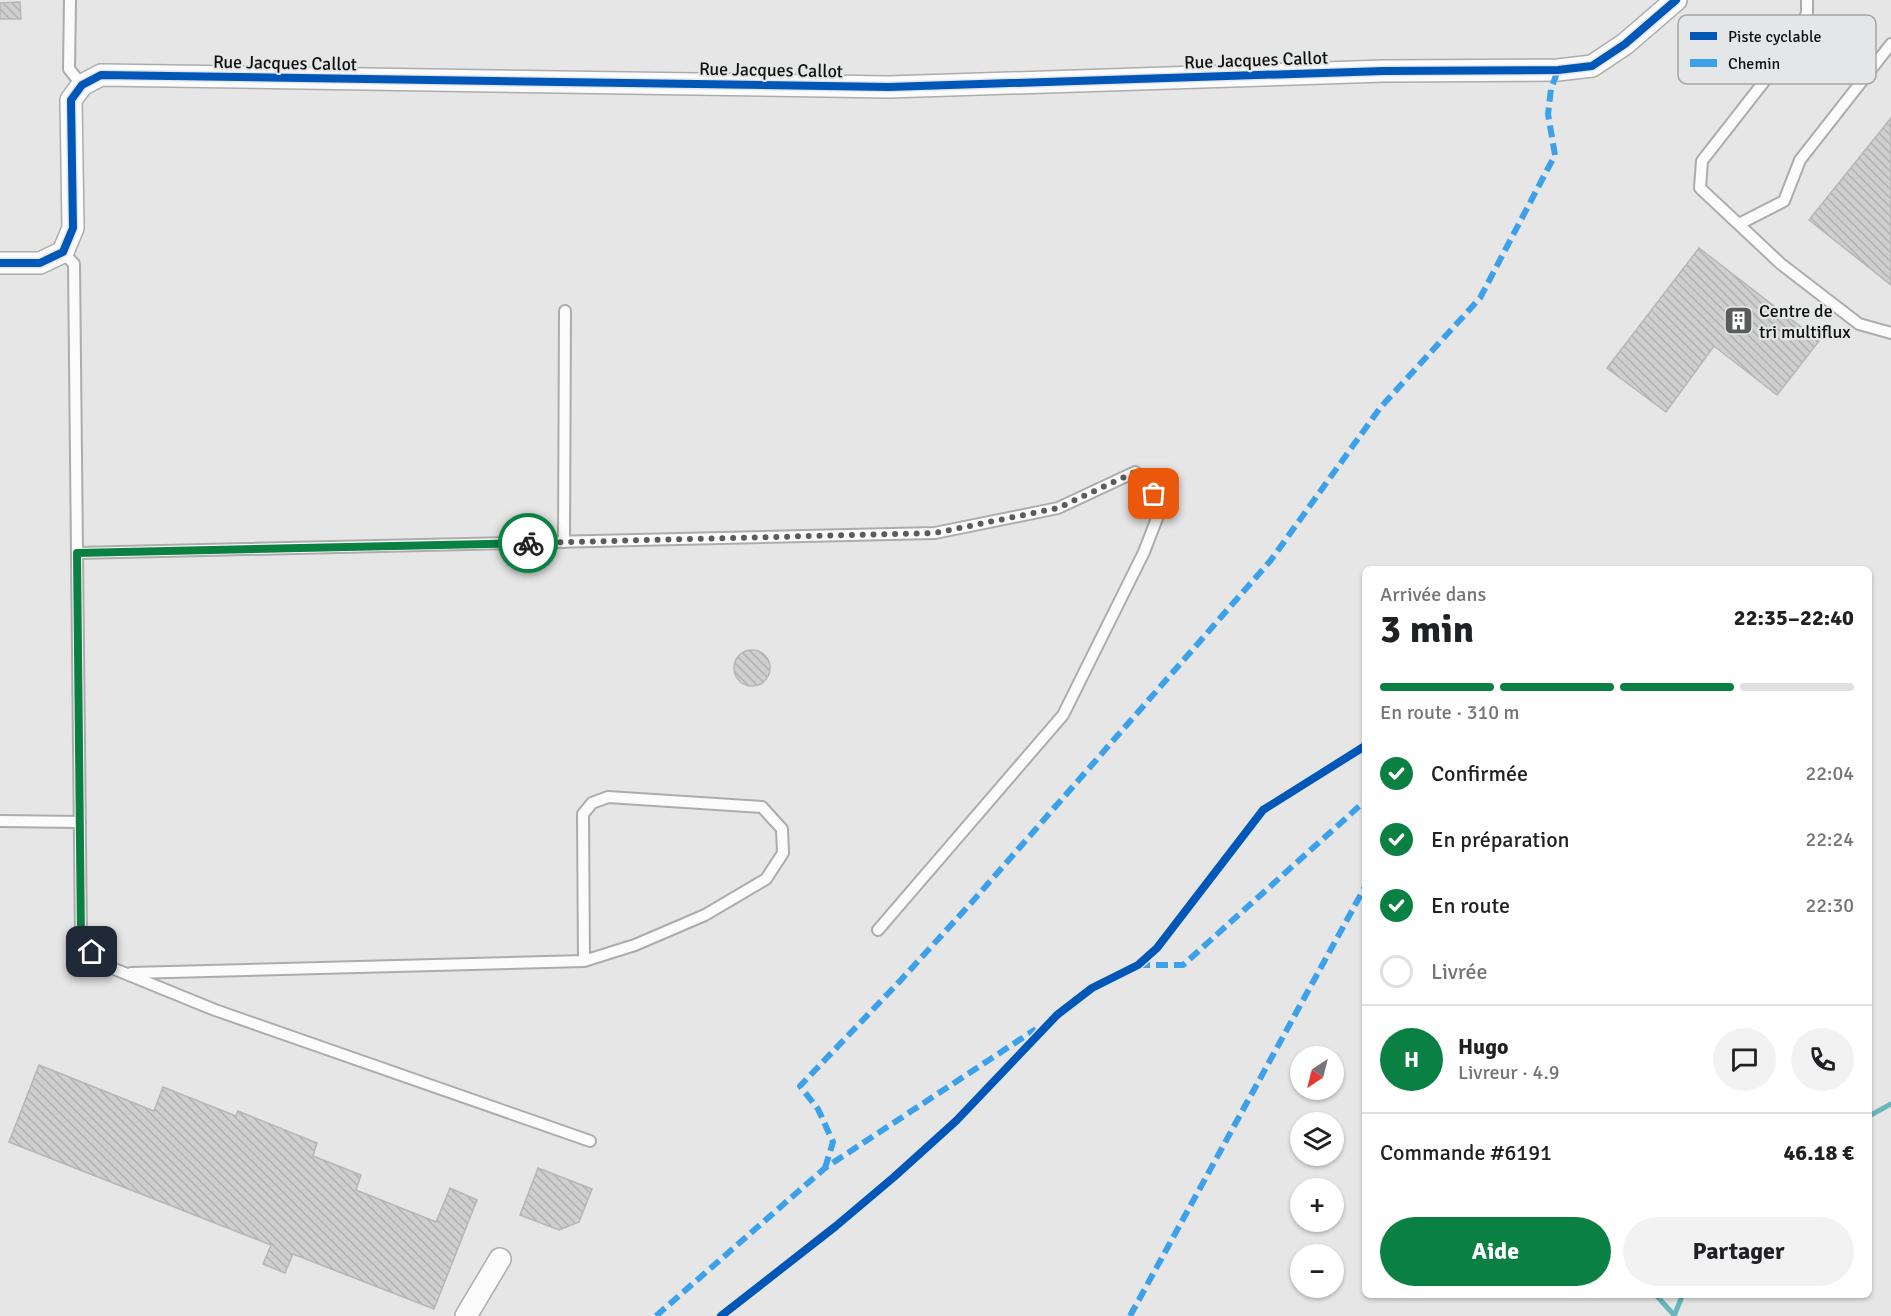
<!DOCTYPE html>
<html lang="fr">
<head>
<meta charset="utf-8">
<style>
  :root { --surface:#fff; --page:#f2f2f2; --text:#202124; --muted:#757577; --line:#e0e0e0; --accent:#0b8043 }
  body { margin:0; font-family:Signika,sans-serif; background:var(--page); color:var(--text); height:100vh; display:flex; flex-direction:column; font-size:22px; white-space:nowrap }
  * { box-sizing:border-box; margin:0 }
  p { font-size:20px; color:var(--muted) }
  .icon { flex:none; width:33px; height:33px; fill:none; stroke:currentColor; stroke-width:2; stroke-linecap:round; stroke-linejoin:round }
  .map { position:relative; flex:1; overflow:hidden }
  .side { position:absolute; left:1362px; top:566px; width:510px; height:732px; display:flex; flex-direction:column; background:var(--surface); border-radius:9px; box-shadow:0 2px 4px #0004 }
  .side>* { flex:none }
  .needle { width:39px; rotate:215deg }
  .tools { position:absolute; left:1290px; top:1046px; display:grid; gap:12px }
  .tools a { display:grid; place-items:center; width:54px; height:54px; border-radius:50%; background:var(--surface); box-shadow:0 2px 4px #0004; font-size:30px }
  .pin { position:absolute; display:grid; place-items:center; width:51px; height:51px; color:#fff; margin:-26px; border-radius:12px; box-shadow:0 3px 9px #0006 }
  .courier { position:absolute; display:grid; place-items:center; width:60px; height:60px; margin:-30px; border:4px solid #0b8043; border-radius:50%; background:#fff; color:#222; box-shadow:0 2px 8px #0007 }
  .head em { font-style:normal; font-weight:700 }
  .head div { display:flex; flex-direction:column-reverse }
  .head { display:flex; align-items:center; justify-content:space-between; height:102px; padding:0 18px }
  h1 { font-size:39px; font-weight:700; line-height:45px }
  .bar { display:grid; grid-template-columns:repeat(4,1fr); gap:9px 6px; align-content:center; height:72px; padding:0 18px }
  .bar i { height:8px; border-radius:4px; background:var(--line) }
  .bar .current { background:var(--accent) }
  .bar p { grid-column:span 4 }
  .line { display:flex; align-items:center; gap:15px; padding:0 18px; border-top:2px solid var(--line) }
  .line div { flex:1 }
  .round { display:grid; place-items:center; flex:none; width:63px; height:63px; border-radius:32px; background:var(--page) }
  ol { padding:0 18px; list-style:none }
  li { display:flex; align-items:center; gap:18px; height:66px }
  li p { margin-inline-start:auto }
  li .icon { padding:6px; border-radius:50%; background:var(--accent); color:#fff; stroke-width:4 }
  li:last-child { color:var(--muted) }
  li i { width:33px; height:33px; border:3px solid var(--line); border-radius:50% }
  .button { display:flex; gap:12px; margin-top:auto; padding:12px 18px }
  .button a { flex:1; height:69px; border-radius:36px; background:var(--accent); color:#fff; font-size:24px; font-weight:700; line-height:69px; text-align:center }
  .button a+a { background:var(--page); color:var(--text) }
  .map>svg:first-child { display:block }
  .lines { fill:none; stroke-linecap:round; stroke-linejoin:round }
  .stream { stroke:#68b6be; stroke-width:5 }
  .building { fill:url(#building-back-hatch); stroke:#b6b6b7; stroke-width:1.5 }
  .service-casing { stroke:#acacac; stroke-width:14 }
  .minor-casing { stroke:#acacac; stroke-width:24 }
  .service { stroke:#fbfbfb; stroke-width:10 }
  .minor { stroke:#fbfbfb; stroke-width:21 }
  .quiet { stroke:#3da1ea; stroke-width:6; stroke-dasharray:12 6; stroke-linecap:butt }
  .cycleway-casing { stroke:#e5e6e7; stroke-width:11 }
  .cycleway { stroke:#0057b8; stroke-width:8 }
  .done { stroke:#5a5b5b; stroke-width:6; stroke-dasharray:0 10.8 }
  .route { stroke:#0b8043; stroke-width:8 }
  .labels { text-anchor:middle; stroke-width:4.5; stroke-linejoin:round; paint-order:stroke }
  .street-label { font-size:18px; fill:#0f1010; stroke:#e5e6e7 }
  .poi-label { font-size:18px; fill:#0f1010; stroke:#e5e6e7; text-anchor:start }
  .key { fill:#e5e6e7; stroke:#a5a6a6; stroke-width:1.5 }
  .key-label { font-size:16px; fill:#0f1010 }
</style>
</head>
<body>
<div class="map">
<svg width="1891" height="1316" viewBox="0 0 1891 1316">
  <defs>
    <pattern id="building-back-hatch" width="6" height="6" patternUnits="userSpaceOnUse" patternTransform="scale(1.5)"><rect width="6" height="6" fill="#cfcfd0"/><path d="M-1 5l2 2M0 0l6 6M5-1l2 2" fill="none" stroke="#b1b1b2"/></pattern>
  </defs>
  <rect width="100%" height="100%" fill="#e6e6e6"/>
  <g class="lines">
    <g class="stream">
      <path d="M1869,1116l22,-12"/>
      <path d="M1655,1294l19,21"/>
      <path d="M1674,1316l9,-22"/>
    </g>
  </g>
  <g class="building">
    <path d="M20,2l1,17h-21v-16z"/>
    <path d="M1891,118v167l-82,-65z"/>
    <path d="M1699,248l120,93 -42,54 -63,-49 -48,66 -59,-44z"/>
    <circle cx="752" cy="668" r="18"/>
    <path d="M39,1065l115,46 9,-24 73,29 2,-5 79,32 -4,13 48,19 -5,15 80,32 14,-34 27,12 -43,109 -141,-55 -8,19 -22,-9 8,-19 -262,-103z"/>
    <path d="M538,1168l54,21 -13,33 -20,8 -39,-15z"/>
  </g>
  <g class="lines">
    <defs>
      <g id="service">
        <path d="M70,0l-1,69 13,16"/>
        <path d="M1807,0v13l-7,15 -23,37 -75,96 -2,27 81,76 78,60 32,9"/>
        <path d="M1739,224l45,-23 16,-41 91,-116"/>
        <path d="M63,252l11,12 7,675 21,25 113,46 375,131"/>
        <path d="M564,542l1,-231"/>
        <path d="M77,553l858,-20 123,-25 77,-36 12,8 14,28 -17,44 -81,163 -185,215"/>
        <path d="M0,821l80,1"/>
        <path d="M131,973l453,-12 51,-16 70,-30 61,-36 17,-26 -1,-24 -20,-22 -154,-10 -16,6 -9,11 1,147"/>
      </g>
      <g id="minor">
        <path d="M0,263h40l23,-11 10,-24 -2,-128 11,-15 19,-10 788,12 495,-16 174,-1 34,-4 33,-22 51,-44"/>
        <path d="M466,1316l34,-57"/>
      </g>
    </defs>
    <use href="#service" class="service-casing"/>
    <use href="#minor" class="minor-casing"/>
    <use href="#service" class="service"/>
    <use href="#minor" class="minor"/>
    <g class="quiet">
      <path d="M1138,965h45l182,-164"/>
      <path d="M825,1168l8,-26 -15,-33 -18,-23 100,-105 72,-79 299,-342 109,-152 100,-110 75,-143 -7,-41 3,-25 7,-19"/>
      <path d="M656,1316l169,-148 211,-139"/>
      <path d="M1130,1316l235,-429"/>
    </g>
    <defs>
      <g id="cycleway">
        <path d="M0,263h40l23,-11 10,-24 -2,-128 11,-15 19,-10 788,12 495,-16 174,-1 34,-4 33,-22 51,-44"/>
        <path d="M721,1316l115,-90 58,-49 62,-56 101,-106 35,-27 46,-23 19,-17 106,-138 102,-64"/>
      </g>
    </defs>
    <use href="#cycleway" class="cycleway-casing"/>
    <use href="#cycleway" class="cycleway"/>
  </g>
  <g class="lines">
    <path class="done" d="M528,543l407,-10 123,-25 77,-36 13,8 6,14"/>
    <path class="route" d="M92,952l-11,-13 -4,-386 451,-10"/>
  </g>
  <defs>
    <symbol id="building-square" viewBox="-11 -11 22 22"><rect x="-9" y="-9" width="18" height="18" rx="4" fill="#5a5b5b" stroke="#e5e6e7"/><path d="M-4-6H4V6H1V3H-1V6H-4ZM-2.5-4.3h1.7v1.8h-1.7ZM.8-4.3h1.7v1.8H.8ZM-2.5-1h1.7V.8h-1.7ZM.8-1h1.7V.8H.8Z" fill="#fff"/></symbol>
  </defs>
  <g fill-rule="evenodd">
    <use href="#building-square" x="1722" y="304" width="33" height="33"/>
  </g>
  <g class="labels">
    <g class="street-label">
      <text transform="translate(1256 60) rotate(-2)" y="6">Rue Jacques Callot</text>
      <text transform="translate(285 63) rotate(1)" y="6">Rue Jacques Callot</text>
      <text transform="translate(771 70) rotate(1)" y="6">Rue Jacques Callot</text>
    </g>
    <g class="poi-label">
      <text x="1759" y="317">Centre de<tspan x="1759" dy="21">tri multiflux</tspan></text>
    </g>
  </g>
  <rect x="1678" y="15" width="198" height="69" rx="9" class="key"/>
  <rect x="1690" y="32" width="27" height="8" fill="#0057b8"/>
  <rect x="1690" y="59" width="27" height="8" fill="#3da1ea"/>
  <g class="key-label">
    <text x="1728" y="42">Piste cyclable</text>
    <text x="1728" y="69">Chemin</text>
  </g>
</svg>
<div class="tools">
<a><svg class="needle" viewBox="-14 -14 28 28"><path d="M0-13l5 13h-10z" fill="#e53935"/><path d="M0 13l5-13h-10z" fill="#757577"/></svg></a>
<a><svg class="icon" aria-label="layers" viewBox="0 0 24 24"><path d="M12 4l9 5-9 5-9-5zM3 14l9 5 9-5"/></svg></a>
<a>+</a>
<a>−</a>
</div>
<div class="pin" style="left:1154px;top:494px;background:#ea580c"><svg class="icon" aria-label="bag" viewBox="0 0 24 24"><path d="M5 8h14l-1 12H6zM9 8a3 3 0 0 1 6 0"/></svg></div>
<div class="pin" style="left:92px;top:952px;background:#1f2937"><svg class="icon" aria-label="home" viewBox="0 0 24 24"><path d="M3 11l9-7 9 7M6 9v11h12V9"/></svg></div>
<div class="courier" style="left:528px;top:543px"><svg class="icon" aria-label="bike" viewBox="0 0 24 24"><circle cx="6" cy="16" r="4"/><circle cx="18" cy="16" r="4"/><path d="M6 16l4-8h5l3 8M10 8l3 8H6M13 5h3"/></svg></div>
<section class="side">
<div class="head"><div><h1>3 min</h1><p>Arrivée dans</p></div><em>22:35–22:40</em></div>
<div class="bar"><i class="current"></i><i class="current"></i><i class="current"></i><i></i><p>En route · 310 m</p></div>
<ol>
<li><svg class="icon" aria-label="check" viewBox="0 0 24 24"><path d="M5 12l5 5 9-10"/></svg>Confirmée<p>22:04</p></li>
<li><svg class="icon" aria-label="check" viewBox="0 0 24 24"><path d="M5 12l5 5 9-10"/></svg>En préparation<p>22:24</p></li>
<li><svg class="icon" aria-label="check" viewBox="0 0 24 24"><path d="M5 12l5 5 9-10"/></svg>En route<p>22:30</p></li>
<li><i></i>Livrée</li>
</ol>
<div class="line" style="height:108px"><b class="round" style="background:var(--accent);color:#fff">H</b><div><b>Hugo</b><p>Livreur · 4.9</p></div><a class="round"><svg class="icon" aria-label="chat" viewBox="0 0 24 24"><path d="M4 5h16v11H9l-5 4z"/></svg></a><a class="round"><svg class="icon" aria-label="phone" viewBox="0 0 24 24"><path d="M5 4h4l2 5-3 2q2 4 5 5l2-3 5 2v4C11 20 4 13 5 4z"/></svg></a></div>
<div class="line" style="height:78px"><div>Commande #6191</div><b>46.18 €</b></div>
<div class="button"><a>Aide</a><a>Partager</a></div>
</section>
</div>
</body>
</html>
